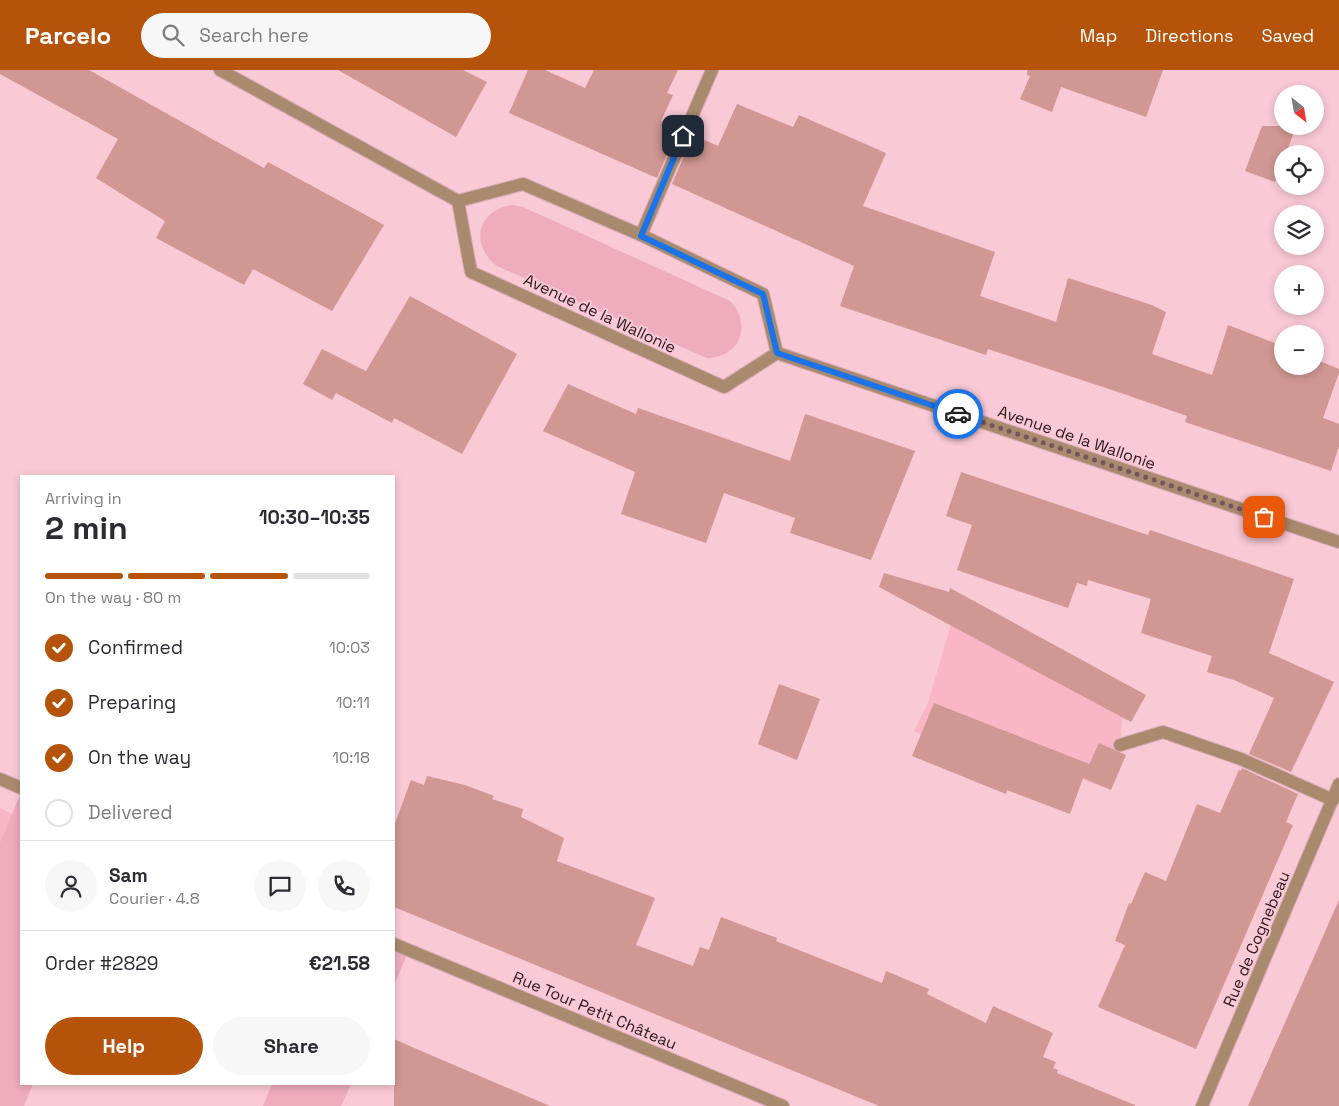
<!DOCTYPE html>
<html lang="en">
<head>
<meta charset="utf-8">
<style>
  :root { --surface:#fff; --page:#f7f7f7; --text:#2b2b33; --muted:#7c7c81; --line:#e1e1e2; --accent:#b45309 }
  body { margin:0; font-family:"Space Grotesk",sans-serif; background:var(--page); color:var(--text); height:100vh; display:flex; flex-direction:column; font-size:19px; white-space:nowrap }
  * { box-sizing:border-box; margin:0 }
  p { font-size:16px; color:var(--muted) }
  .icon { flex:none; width:28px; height:28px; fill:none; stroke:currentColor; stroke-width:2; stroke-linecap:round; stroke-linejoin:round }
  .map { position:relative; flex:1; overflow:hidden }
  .side { position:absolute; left:20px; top:405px; width:375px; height:610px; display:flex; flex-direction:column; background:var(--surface); border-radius:0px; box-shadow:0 2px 8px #0003 }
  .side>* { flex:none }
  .needle { width:32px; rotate:149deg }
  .controls { position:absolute; left:1274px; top:15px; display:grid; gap:10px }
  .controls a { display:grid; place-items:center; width:50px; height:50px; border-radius:50%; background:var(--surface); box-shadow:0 2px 8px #0003; font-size:25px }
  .pin { position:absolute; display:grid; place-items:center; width:42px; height:42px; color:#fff; margin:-21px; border-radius:10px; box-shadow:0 2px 8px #0006 }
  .courier { position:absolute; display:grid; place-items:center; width:50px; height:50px; margin:-25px; border:4px solid #1a73e8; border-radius:50%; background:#fff; color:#222; box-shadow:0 1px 6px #0007 }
  .summary em { font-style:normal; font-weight:800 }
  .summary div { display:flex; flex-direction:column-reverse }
  .summary { display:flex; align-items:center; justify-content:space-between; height:85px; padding:0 25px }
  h1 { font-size:32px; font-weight:800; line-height:38px }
  .bar { display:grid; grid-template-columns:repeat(4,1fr); gap:8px 5px; align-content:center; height:60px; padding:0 25px }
  .bar i { height:6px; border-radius:4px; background:var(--line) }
  .bar .on { background:var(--accent) }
  .bar p { grid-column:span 4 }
  .line { display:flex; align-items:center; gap:12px; padding:0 25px; border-top:1px solid var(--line) }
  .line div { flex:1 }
  .round { display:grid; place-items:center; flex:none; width:52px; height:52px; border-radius:26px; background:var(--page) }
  ol { padding:0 25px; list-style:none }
  li { display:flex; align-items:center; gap:15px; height:55px }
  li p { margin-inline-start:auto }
  li .icon { padding:5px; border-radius:50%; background:var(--accent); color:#fff; stroke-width:4 }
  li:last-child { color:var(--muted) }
  li i { width:28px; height:28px; border:2px solid var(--line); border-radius:50% }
  .action { display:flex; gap:10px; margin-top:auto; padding:10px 25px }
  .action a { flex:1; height:58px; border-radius:30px; background:var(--accent); color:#fff; font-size:20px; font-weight:800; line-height:58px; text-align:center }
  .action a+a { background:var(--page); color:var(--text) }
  header { display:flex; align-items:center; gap:30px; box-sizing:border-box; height:70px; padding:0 25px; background:var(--accent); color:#fff }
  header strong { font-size:24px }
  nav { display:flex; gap:28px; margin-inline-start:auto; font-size:18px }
  .search { width:350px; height:45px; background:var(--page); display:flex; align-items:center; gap:12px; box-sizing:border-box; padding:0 18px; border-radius:28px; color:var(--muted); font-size:19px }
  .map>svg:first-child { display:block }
  .built { fill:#f9b6c7 }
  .green { fill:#eeacbd }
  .building { fill:#d09793 }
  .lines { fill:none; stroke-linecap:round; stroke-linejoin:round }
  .lane-casing { stroke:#d4a9b4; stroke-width:14 }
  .street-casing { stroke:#d4a9b4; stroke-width:14 }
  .lane { stroke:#aa8a6e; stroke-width:12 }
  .street { stroke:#aa8a6e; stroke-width:12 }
  .done { stroke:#74555d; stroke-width:5; stroke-dasharray:0 9 }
  .route { stroke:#1a73e8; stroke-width:6 }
  .labels { text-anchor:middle; stroke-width:4; stroke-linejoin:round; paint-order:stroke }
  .street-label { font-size:16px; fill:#2c171d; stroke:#f9c9d5 }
</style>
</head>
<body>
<header>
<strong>Parcelo</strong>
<div class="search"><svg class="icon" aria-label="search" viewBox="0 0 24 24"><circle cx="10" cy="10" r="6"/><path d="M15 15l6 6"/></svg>Search here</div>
<nav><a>Map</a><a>Directions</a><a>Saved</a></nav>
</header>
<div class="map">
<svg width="1339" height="1036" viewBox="0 0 1339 1036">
  <rect width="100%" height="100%" fill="#f9c9d5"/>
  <g class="built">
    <path d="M964,526l173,97 -15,27 -2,25 -18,42 -27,-10 -132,-32 -29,-14 14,-28 22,-75z"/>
    <path d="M0,738l12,6 -12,28z"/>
  </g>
  <g class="green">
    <path d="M513,135l10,2 207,94c22,23 11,56 -23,57l-210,-92c-28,-22 -20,-56 16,-61z"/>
    <path d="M21,723v291h12l-9,22h-24v-264z"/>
    <path d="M394,874l15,6 -15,35z"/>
    <path d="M272,1014h79l-10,22h-78z"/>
  </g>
  <g class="building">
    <path d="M0,0h89l175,98 4,-6 116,63 -52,86 -79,-42 -9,16 -88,-47 9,-17 -69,-43 22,-39 -118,-65z"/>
    <path d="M338,0h125l24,12 -31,55z"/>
    <path d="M528,0h17l40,18 9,-18h84l-11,23 6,2 -12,26 17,8 -21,49 -148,-65z"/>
    <path d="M1027,0h136l-17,47 -85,-30 -9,25 -32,-13 10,-23 -3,-1z"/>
    <path d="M737,34l56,23 6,-12 87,38 -23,53 132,46 -15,44 76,26 12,-44 84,27 14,7 -14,42 60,21 16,-50 54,21v20h33v-7l24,10v4l-16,45 16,6v22l-8,25 -146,-49 2,-6 -63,-22 -136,-45 -2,6 -146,-49 14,-40 -182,-82 21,-49 25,11z"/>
    <path d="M1262,56h34l-10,28h-4v9l-7,19 -30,-11z"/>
    <path d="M410,226l107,58 -55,100 -68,-36 -2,5 -56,-30 -4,7 -29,-16 19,-35 44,22z"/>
    <path d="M568,314l68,30 2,-6 152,53 15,-47 110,37 -44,109 -81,-27 5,-15 -71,-25 -18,50 -85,-29 14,-42 -92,-41z"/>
    <path d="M961,402l187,63 2,-5 144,49 -25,74 65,29 -43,90 -42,-18 25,-56 -40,-18 -27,-8 5,-16 -71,-23 10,-34 -63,-19 -1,6 -10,-3 -9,25 -111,-38 15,-45 -26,-9z"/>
    <path d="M884,503l65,19 1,-4 196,107 -15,27 -252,-135z"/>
    <path d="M779,614l41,15 -23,61 -39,-16z"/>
    <path d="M934,633l155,61 -1,3 11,-24 27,12 -15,35 -28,-12 -13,36 -63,-24 -1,4 -94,-38z"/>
    <path d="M1242,698l56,26 -12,28 7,3 -97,224 -98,-42 27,-62 -10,-4 14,-38 2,1 14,-32 21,9 31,-77 23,9 19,-43 2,1z"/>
    <path d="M427,706l38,9 29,11 -2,3 31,10 -2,8 43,21 -7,23 98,37 -19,47 57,21 7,-19 9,3 12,-33 56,21 -1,3 106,42 4,-12 43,18 -2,5 59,29 7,-17 60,27 -10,24 13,5 -3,6 5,2 -1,3 78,32v1h-256l-485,-199v-81l17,-46 13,5z"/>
    <path d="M1339,830v206h-91l39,-88z"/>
    <path d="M394,969l18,8 138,59h-156z"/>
  </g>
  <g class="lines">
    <defs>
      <path id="lane" d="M1120,675l43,-13 78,27 92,41"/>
      <g id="street">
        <path d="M220,0l238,131 65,-17 118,51 122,59 14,59"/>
        <path d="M458,131l13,71 253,115 53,-34"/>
        <path d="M641,165l71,-165"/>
        <path d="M777,283l562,189"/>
        <path d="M0,709l21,9"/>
        <path d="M394,874l389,162"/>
        <path d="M1202,1036l137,-322"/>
      </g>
    </defs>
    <use href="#lane" class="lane-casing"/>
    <use href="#street" class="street-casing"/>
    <use href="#lane" class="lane"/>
    <use href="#street" class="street"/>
  </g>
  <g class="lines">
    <path class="done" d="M958,344l306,103"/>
    <path class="route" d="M683,66l-42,100 122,58 14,59 181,61"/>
  </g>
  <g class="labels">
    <g class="street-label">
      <text transform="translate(600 243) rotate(25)" y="6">Avenue de la Wallonie</text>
      <text transform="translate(1077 367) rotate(19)" y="6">Avenue de la Wallonie</text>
      <text transform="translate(1256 869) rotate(-67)" y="6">Rue de Cognebeau</text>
      <text transform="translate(595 940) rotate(23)" y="6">Rue Tour Petit Château</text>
    </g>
  </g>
</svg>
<div class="controls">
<a><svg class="needle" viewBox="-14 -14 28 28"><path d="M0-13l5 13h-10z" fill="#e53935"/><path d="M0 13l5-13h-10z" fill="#7c7c81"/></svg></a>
<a><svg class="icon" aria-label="locate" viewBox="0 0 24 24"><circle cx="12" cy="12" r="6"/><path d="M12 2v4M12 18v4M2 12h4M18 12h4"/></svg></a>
<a><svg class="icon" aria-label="layers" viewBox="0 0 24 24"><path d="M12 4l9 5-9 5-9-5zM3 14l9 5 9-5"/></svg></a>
<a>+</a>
<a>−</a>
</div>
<div class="pin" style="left:1264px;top:447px;background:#ea580c"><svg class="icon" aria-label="bag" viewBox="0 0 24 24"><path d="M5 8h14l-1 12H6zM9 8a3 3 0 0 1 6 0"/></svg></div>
<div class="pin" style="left:683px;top:66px;background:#1f2937"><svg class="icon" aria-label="home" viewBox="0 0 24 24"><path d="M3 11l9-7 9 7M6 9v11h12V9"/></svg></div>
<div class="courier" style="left:958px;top:344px"><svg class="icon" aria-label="car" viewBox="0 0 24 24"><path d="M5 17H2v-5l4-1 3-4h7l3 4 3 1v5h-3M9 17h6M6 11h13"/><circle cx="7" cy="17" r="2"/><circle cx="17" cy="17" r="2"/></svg></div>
<section class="side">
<div class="summary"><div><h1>2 min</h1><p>Arriving in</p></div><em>10:30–10:35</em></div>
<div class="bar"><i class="on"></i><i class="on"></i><i class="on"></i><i></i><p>On the way · 80 m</p></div>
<ol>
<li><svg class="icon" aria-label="check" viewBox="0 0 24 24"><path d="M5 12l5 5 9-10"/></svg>Confirmed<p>10:03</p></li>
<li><svg class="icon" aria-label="check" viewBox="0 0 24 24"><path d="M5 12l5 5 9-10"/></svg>Preparing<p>10:11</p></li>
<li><svg class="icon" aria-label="check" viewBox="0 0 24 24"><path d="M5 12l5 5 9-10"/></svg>On the way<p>10:18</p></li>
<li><i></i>Delivered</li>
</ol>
<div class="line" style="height:90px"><a class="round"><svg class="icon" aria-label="person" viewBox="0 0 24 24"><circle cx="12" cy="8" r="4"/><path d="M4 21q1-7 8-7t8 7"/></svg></a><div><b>Sam</b><p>Courier · 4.8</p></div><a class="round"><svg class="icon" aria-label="chat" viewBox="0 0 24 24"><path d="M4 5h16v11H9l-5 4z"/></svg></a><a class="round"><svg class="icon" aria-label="phone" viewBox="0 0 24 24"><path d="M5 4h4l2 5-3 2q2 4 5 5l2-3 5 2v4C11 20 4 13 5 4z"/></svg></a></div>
<div class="line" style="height:65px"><div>Order #2829</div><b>€21.58</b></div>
<div class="action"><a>Help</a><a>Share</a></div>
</section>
</div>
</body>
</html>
